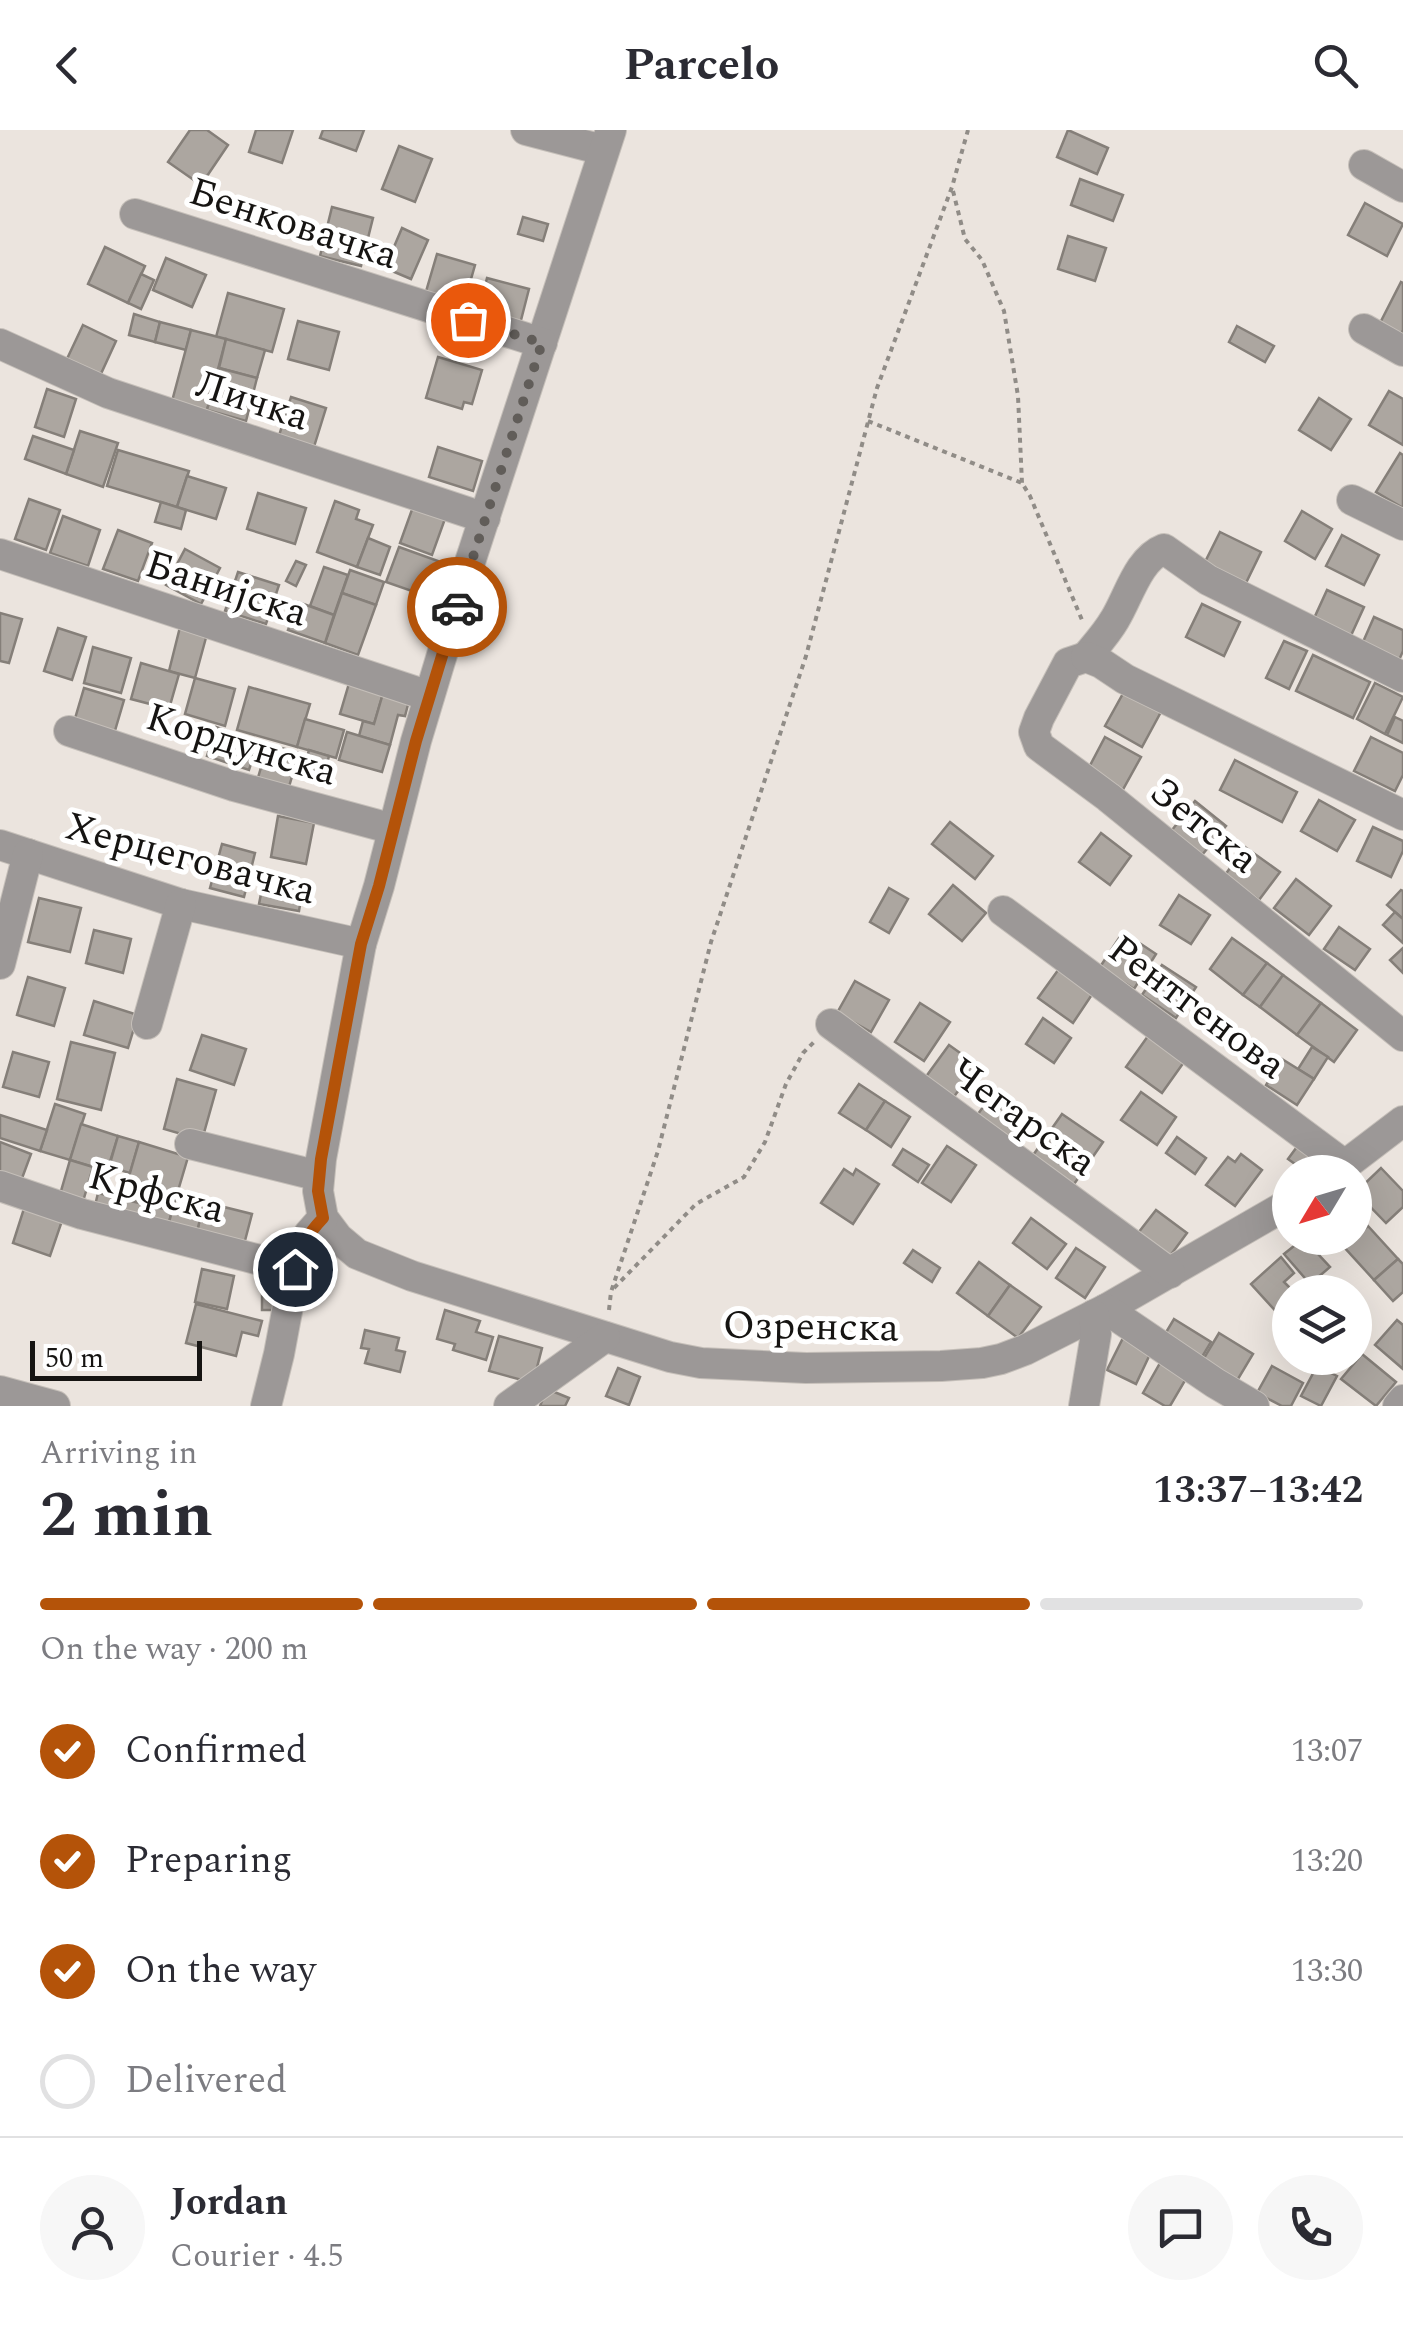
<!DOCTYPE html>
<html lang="en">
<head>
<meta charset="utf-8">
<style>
  :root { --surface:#fff; --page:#f7f7f7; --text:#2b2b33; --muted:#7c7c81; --line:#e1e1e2; --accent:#b45309 }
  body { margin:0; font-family:Spectral,serif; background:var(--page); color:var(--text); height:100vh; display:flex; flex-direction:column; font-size:38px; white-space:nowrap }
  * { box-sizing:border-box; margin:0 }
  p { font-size:32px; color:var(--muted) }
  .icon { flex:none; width:55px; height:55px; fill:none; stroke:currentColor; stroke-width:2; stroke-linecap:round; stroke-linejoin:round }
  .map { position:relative; height:1276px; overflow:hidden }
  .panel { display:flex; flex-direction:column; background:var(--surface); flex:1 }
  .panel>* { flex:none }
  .needle { width:65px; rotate:232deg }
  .tools { position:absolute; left:1272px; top:1025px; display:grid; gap:20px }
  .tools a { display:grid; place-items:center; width:100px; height:100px; border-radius:50%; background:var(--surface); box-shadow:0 10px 40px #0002; font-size:50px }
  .scale { position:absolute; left:30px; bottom:25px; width:172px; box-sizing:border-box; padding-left:10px; border:5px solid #161412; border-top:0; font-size:28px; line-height:35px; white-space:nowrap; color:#161412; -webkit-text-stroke:8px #fff; paint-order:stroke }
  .pin { position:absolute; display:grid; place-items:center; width:85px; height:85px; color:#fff; margin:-42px; border:5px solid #fff; border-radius:50%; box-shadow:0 2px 10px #0007 }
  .courier { position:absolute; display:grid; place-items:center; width:100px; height:100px; margin:-50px; border:8px solid #b45309; border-radius:50%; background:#fff; color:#222; box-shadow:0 2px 12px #0007 }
  .summary em { font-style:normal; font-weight:700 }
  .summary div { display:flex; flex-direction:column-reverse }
  .summary { display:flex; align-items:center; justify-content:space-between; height:170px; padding:0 40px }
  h1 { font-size:65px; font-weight:700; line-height:75px }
  .bar { display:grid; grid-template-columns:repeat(4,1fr); gap:15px 10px; align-content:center; height:120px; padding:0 40px }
  .bar i { height:12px; border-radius:8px; background:var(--line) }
  .bar .active { background:var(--accent) }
  .bar p { grid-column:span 4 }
  .line { display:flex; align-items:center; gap:25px; padding:0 40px; border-top:2px solid var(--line) }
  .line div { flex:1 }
  .round { display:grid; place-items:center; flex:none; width:105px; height:105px; border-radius:52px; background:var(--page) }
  ol { padding:0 40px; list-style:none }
  li { display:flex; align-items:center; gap:30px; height:110px }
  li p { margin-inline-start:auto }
  li .icon { padding:10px; border-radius:50%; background:var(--accent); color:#fff; stroke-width:4 }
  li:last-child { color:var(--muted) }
  li i { width:55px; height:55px; border:5px solid var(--line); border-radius:50% }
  header { display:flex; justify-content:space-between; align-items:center; height:130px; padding:0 40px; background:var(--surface); font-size:45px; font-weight:700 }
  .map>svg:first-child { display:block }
  .building { fill:#aca6a0; stroke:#857f79; stroke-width:2.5 }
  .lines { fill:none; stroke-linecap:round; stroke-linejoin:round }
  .minor-casing { stroke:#c5bfb9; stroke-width:32 }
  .path { stroke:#908c87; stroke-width:4; stroke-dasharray:5 5; stroke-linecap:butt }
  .minor { stroke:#9c9897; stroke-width:30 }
  .done { stroke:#615d59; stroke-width:10; stroke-dasharray:0 18 }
  .route { stroke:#b45309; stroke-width:12 }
  .labels { text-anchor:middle; stroke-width:10; stroke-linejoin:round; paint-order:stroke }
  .street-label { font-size:40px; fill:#161412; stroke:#fff }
</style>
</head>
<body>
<header><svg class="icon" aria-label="back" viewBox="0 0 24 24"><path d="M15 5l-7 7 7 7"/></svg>Parcelo<svg class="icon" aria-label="search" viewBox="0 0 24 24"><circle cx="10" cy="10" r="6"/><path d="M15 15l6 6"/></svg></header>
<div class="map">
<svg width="1403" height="1276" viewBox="0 0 1403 1276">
  <rect width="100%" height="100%" fill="#ebe4de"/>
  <g class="building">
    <path d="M190,0h17l21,15 -27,40 -33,-23z"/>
    <path d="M256,0h37l-11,33 -33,-11z"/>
    <path d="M323,0h41l-8,21 -36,-13z"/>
    <path d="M1068,0l40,18 -11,26 -40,-17z"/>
    <path d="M399,16l33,13 -17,43 -33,-13z"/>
    <path d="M1080,49l43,16 -10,26 -42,-16z"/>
    <path d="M1365,73l38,21 -16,32 -39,-21z"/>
    <path d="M332,77l41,11 -12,48 -41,-10z"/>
    <path d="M523,87l25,7 -5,17 -25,-7z"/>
    <path d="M402,98l26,12 -17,39 -26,-11z"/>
    <path d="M1068,106l38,12 -11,33 -37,-12z"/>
    <path d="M105,117l40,19 -17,37 -40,-19z"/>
    <path d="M437,124l38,11 -12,42 -38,-12z"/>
    <path d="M166,128l40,17 -14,32 -39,-17z"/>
    <path d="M141,144l13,6 -13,29 -13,-6z"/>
    <path d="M487,148l42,11 -9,35 -42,-11z"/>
    <path d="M1401,152l2,1v47l-4,8 -21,-11z"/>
    <path d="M228,163l56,16 -12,43 -56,-15z"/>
    <path d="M134,184l26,8 -5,20 -26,-7z"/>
    <path d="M298,191l41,11 -10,38 -41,-11z"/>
    <path d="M160,192l31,8 -5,20 -31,-8z"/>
    <path d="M83,195l33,16 -17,37 -34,-15z"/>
    <path d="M1237,196l37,20 -9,16 -36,-20z"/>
    <path d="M191,200l35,9 -20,75 -35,-9z"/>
    <path d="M226,209l39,11 -8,28 -38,-10z"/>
    <path d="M438,227l44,13 -10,34 -8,-2 -2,7 -36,-11z"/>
    <path d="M219,238l38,10 -11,43 -39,-11z"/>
    <path d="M47,259l29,10 -12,38 -29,-10z"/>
    <path d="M1389,261l14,8v46l-34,-20z"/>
    <path d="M291,267l35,11 -13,42 -35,-11z"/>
    <path d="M1319,268l32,21 -20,31 -32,-20z"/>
    <path d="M80,301l38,12 -15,44 -37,-13z"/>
    <path d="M33,306l41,14 -8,24 -41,-15z"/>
    <path d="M438,317l44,14 -9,30 -44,-14z"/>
    <path d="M118,320l71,21 -12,36 -70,-21z"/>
    <path d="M1400,323l3,2v53l-27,-16z"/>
    <path d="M187,346l39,12 -10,31 -39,-12z"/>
    <path d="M258,363l48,15 -11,36 -48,-15z"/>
    <path d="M29,369l31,11 -14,40 -31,-11z"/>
    <path d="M335,371l24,9 -3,9 17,6 -16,42 -40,-15z"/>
    <path d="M161,372l25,8 -5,19 -26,-7z"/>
    <path d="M414,374l32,12 -14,39 -32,-12z"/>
    <path d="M1302,381l30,18 -17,30 -30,-18z"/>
    <path d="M63,386l37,14 -12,36 -38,-13z"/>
    <path d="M118,400l34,13 -14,38 -35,-12z"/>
    <path d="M1220,402l41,20 -17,35 -41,-21z"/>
    <path d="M1342,405l37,20 -15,30 -38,-19z"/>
    <path d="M368,408l22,9 -10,28 -23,-8z"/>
    <path d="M399,417l39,14 -12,35 -40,-14z"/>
    <path d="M185,419l35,19 -19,36 -35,-19z"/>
    <path d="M296,431l10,4 -10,21 -10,-5z"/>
    <path d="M324,437l24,8 -14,40 -24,-9z"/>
    <path d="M350,440l34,12 -8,23 -34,-12z"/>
    <path d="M238,442l41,13 -13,39 -41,-13z"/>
    <path d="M1327,460l37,17 -16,35 -37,-17z"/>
    <path d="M342,463l34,12 -18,50 -33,-12z"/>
    <path d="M298,472l36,13 -9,28 -37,-13z"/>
    <path d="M1202,474l38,18 -16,34 -38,-19z"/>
    <path d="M0,483l22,6 -13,44 -9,-2z"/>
    <path d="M1374,487l29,13v21l-7,16 -37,-16z"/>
    <path d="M180,497l27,7 -12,44 -26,-7z"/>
    <path d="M58,498l28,9 -14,43 -28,-9z"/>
    <path d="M1284,511l23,10 -18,38 -23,-11z"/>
    <path d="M93,517l38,11 -10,35 -37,-10z"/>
    <path d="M1313,525l57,27 -17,36 -57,-27z"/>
    <path d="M141,533l38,11 -10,35 -38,-10z"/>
    <path d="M195,548l40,11 -10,37 -40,-12z"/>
    <path d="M350,550l34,10 -10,34 -34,-10z"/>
    <path d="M1375,553l28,14 -18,37 -28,-15z"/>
    <path d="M249,557l61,17 -13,43 -60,-17z"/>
    <path d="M84,558l40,12 -10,34 -40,-12z"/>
    <path d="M384,560l26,7 -5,19 -7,-1 -8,30 -31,-9 4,-15 11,3z"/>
    <path d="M1125,560l37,20 -20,37 -37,-21z"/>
    <path d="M1395,587l8,4v22l-16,-8z"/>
    <path d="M305,589l39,11 -8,28 -39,-11z"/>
    <path d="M216,597l42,15 -9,28 -42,-14z"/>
    <path d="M347,602l43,13 -8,27 -43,-12z"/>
    <path d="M1105,607l36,20 -20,36 -35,-20z"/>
    <path d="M1371,607l32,16v22l-8,16 -41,-20z"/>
    <path d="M268,614l31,9 -11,37 -31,-9z"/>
    <path d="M309,620l20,6 -7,25 -20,-6z"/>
    <path d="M1235,630l62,32 -15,30 -62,-32z"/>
    <path d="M1319,670l36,20 -18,31 -36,-20z"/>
    <path d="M1195,671l31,25 -24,29 -30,-25z"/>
    <path d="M278,686l36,7 -8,41 -35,-7z"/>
    <path d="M950,692l43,34 -18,23 -43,-35z"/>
    <path d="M1373,697l30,14v10l-12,26 -34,-16z"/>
    <path d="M1101,703l30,23 -21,29 -31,-23z"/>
    <path d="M222,714l33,9 -11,44 -34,-9z"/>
    <path d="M1245,717l35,25 -21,28 -34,-25z"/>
    <path d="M265,744l39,7 -5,30 -40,-7z"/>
    <path d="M1296,749l35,27 -22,29 -35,-27z"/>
    <path d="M953,755l33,28 -24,28 -33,-27z"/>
    <path d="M889,758l19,11 -19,34 -19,-11z"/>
    <path d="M1401,760l2,1v28l-16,-14z"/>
    <path d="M1179,765l31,20 -19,29 -31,-19z"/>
    <path d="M39,768l42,10 -11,44 -42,-10z"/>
    <path d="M1395,782l8,7v24l-20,-18z"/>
    <path d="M1339,797l31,22 -15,21 -31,-21z"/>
    <path d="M94,800l37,9 -8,34 -37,-10z"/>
    <path d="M1123,802l33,22 -22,35 -34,-22z"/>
    <path d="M1232,808l35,25 -24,32 -33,-26z"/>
    <path d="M1403,818v25l-13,-13z"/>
    <path d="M1267,833l16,12 -23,32 -17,-12z"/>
    <path d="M1162,835l34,22 -20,31 -34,-23z"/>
    <path d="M1061,836l34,24 -22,33 -35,-25z"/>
    <path d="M1283,845l38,28 -24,32 -37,-28z"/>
    <path d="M28,847l37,11 -11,38 -37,-11z"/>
    <path d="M855,851l34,19 -18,32 -34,-19z"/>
    <path d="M94,871l44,14 -10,33 -44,-13z"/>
    <path d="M920,873l30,19 -26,39 -29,-19z"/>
    <path d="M1321,873l36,27 -23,32 -37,-27z"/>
    <path d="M1043,888l28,20 -17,25 -28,-19z"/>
    <path d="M202,905l44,14 -12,36 -44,-15z"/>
    <path d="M1148,906l36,26 -22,31 -36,-26z"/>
    <path d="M71,912l44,11 -14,57 -44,-11z"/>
    <path d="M949,915l28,20 -24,33 -28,-20z"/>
    <path d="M1312,917l16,10 -14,22 -16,-10z"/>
    <path d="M13,922l36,10 -10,35 -36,-10z"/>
    <path d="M1282,929l32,20 -17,26 -31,-20z"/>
    <path d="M177,949l39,11 -14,50 -38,-11z"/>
    <path d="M859,954l26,17 -19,29 -27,-17z"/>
    <path d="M1141,962l35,25 -19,28 -36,-25z"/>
    <path d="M992,965l33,24 -18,23 -32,-24z"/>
    <path d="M885,971l25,16 -19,30 -25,-17z"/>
    <path d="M55,974l30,10 -15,46 -30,-9z"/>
    <path d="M1062,984l41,28 -33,48 -41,-29z"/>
    <path d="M0,985l47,15 -7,21 -40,-13z"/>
    <path d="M81,994l37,12 -11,35 -37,-11z"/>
    <path d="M118,1006l21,6 -9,31 -21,-6z"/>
    <path d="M1177,1007l29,21 -11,16 -29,-21z"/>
    <path d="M0,1012l31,12 -13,35 -18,-7z"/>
    <path d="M139,1012l49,15 -16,54 -49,-14z"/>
    <path d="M1299,1014l24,18 -8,10h-9l-18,-13z"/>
    <path d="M947,1016l29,19 -25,37 -29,-19z"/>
    <path d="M903,1019l26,16 -11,17 -25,-17z"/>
    <path d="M1241,1024l21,16 -27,36 -29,-21 22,-28 7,5z"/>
    <path d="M70,1030l23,7 -11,38 -23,-7z"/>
    <path d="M1381,1038l22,23v16l-17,16 -30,-31z"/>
    <path d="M844,1039l9,6 3,-6 23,15 -26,40 -32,-21z"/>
    <path d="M98,1063l74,18 -6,22 -73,-19z"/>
    <path d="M27,1069l38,13 -15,44 -37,-13z"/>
    <path d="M204,1072l48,12 -10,38 -47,-12z"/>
    <path d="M173,1078l28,7 -6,25 -29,-7z"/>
    <path d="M1156,1080l31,23 -20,27 -32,-23z"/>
    <path d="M1031,1088l35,26 -19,25 -34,-26z"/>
    <path d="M1368,1096l30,33 -24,21 -30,-33z"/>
    <path d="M1304,1108h10l11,12 -6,5 11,12 -20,17 -26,-30z"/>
    <path d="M1076,1118l29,19 -20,31 -29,-20z"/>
    <path d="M913,1120l27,18 -8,14 -28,-19z"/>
    <path d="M1281,1127l13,16 -10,9 10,10h-4v17l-9,8 -30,-33z"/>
    <path d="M1398,1129l5,5v28l-10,9 -19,-21z"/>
    <path d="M979,1132l31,23 -22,31 -31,-23z"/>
    <path d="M202,1139l32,7 -7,33 -32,-7z"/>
    <path d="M262,1155l16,1v24h-16z"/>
    <path d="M1010,1155l31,22 -23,31 -30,-22z"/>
    <path d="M196,1174l66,17 -4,15 -16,-4 -6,24 -50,-13z"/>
    <path d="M445,1180l35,11 -4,11 17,5 -7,23 -33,-10 2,-6 -18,-5z"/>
    <path d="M1174,1189l37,23 -12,20 -37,-23z"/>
    <path d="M1397,1190l6,5v44l-28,-24z"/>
    <path d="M365,1200l34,8 -3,12 9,2 -5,20 -35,-9 4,-14 -8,-1z"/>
    <path d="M1219,1203l34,21 -18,30 -34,-21z"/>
    <path d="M499,1206l43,12 -9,35 -44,-12z"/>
    <path d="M1123,1208l28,14 -15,32 -29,-14z"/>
    <path d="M1362,1224l34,28 -20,24 -35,-27z"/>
    <path d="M1164,1226l26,16 -20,34h-5l-22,-13z"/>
    <path d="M1272,1236l31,17 -12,23h-9l-25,-13z"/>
    <path d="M1317,1236l20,10 -16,30 -20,-10z"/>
    <path d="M618,1238l22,9 -11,28 -23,-9z"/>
    <path d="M547,1259l22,9 -4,8h-25z"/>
  </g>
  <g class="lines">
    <defs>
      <g id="minor">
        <path d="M526,0l77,20"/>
        <path d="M611,0l-142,435 -53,176 -37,145 -18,58 -40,215 -3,32 5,27 15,20 19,16 55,22 258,81 31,6 105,5 135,-2 41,-3 19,-4 24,-9 81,-41 184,-106"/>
        <path d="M1364,35l39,22"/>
        <path d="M135,84l407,129"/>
        <path d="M1364,199l39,22"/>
        <path d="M0,214l108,49 377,125"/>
        <path d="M1352,370l51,25"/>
        <path d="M0,424l429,142"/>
        <path d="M1086,527l-18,6 -29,55 -5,14 5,14 69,51 295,239"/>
        <path d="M1086,527c10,-12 21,-24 29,-38 14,-23 23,-60 49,-70l44,31 195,97"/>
        <path d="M1086,527l15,6 24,16 278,136"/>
        <path d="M69,601l165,55 159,43"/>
        <path d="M0,715l181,59 180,40"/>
        <path d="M1003,781l343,255"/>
        <path d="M0,834l28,-110"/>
        <path d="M147,894l34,-120"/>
        <path d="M831,894l339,249"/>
        <path d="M190,1014l129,32"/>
        <path d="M1336,1042l67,-51"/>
        <path d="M0,1056l82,28 213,55"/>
        <path d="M1106,1179l109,74 39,23"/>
        <path d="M0,1261l55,15"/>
        <path d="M266,1276l13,-52 19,-101 11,-19 14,-16"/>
        <path d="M509,1276l96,-69"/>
        <path d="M1084,1276l12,-72 -2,-19"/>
        <path d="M1398,1276l5,-6"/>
      </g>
    </defs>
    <use href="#minor" class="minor-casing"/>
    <g class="path">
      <path d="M953,61l12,48 17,21 22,51 14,85 4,87"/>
      <path d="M868,291l154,62 8,13 52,124"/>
      <path d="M614,1158l82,-84 48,-27 21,-35 21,-58 17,-31 11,-11"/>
      <path d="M609,1180l2,-18 47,-141 53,-209 95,-286 71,-268 75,-201 16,-57"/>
    </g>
    <use href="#minor" class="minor"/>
  </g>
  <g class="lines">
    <path class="done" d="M457,477l85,-264 -74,-23"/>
    <path class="route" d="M295,1139c4,-21 13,-35 28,-51l-5,-27 3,-32 40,-215 18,-58 37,-145 41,-134"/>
  </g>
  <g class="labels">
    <g class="street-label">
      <text transform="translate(294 92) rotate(18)" y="14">Бенковачка</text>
      <text transform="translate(253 269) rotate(18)" y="14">Личка</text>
      <text transform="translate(227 457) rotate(18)" y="14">Банијска</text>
      <text transform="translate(242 613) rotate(17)" y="14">Кордунска</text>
      <text transform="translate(1205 694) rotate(39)" y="14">Зетска</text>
      <text transform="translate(191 727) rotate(15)" y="14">Херцеговачка</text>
      <text transform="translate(1198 876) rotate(37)" y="14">Рентгенова</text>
      <text transform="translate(1024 986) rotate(36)" y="14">Чегарска</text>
      <text transform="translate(157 1061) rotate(15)" y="14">Крфска</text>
      <text transform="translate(811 1195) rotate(1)" y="14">Озренска</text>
    </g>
  </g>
</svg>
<div class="tools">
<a><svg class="needle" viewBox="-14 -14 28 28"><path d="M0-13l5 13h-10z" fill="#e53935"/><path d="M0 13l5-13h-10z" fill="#7c7c81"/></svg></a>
<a><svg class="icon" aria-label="layers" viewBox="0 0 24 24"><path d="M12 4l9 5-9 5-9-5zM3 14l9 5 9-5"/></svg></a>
</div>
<div class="scale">50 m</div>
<div class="pin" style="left:468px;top:190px;background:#ea580c"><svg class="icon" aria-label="bag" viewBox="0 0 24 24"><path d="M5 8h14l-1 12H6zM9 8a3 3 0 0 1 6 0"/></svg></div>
<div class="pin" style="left:295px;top:1139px;background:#1f2937"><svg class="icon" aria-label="home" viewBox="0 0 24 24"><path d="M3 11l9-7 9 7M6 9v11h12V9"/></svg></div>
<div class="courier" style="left:457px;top:477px"><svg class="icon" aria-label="car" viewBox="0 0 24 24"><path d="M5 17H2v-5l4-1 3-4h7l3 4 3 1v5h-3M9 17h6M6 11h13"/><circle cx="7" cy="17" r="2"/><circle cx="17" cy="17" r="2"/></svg></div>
</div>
<section class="panel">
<div class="summary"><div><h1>2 min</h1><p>Arriving in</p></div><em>13:37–13:42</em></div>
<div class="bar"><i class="active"></i><i class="active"></i><i class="active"></i><i></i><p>On the way · 200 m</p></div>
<ol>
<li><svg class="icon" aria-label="check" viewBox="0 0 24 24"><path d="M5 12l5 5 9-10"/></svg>Confirmed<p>13:07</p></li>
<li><svg class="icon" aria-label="check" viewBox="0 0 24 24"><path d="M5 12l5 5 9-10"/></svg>Preparing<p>13:20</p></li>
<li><svg class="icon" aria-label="check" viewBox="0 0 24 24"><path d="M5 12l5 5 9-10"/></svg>On the way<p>13:30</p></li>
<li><i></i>Delivered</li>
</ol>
<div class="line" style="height:180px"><a class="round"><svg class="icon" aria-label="person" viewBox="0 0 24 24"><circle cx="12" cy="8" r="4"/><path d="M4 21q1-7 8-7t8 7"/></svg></a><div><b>Jordan</b><p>Courier · 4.5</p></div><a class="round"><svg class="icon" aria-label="chat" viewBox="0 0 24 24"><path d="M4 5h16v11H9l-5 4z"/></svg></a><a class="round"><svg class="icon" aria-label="phone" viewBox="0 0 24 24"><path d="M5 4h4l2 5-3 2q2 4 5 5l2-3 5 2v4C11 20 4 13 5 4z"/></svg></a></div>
</section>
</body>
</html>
